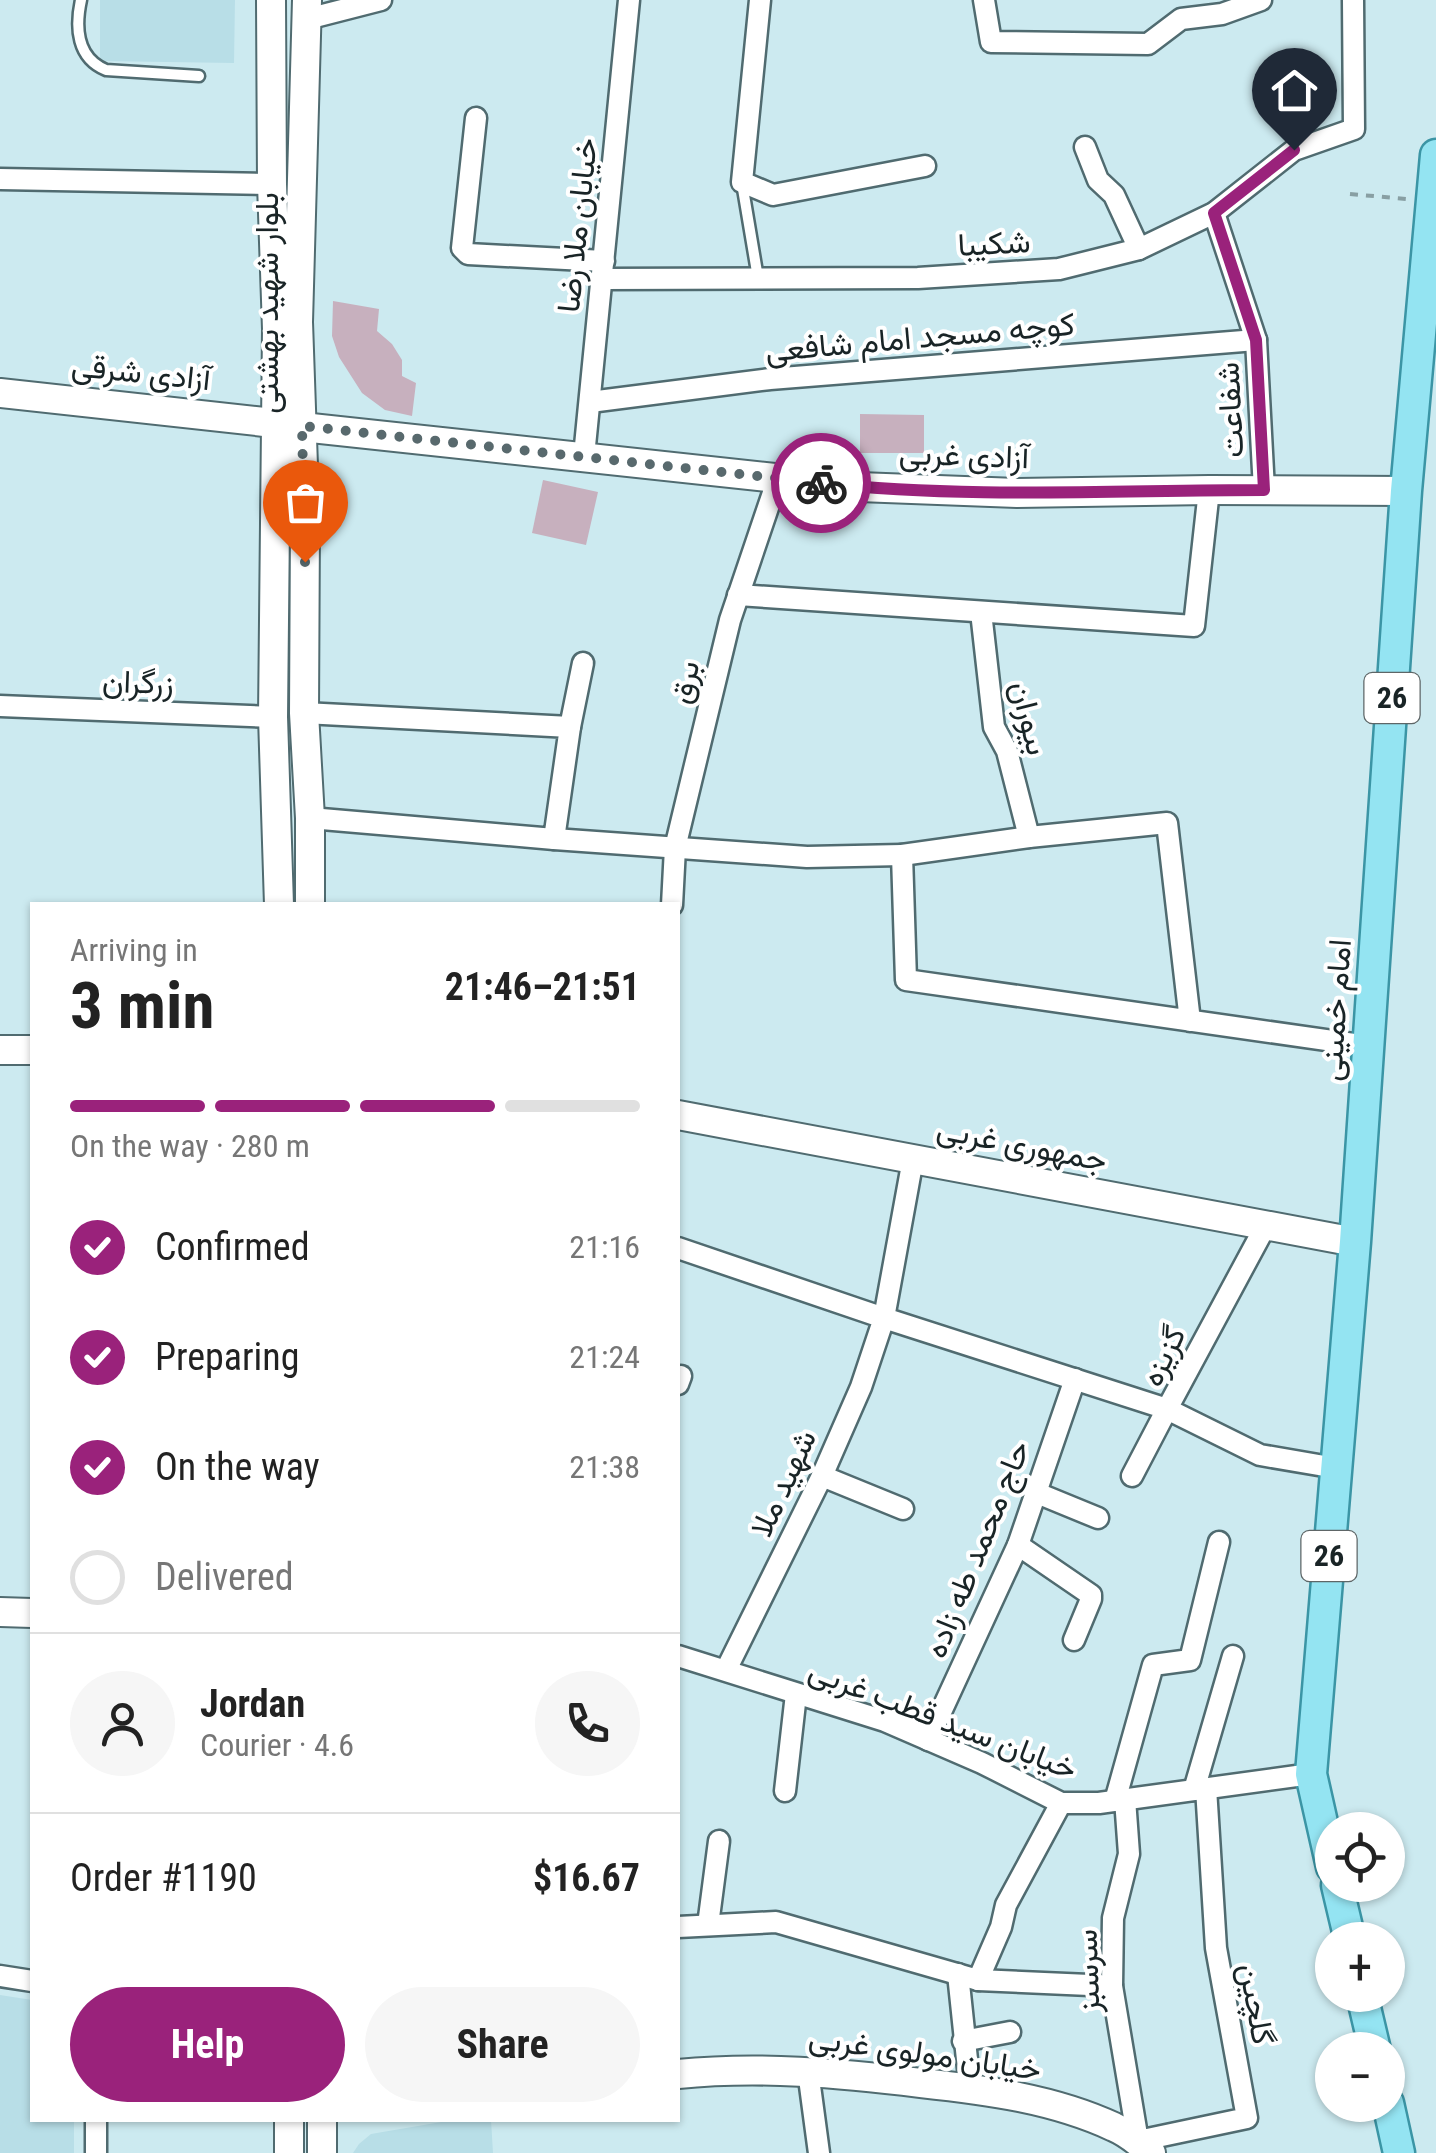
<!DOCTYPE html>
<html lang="en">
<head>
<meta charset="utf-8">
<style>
  :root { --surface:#fff; --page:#f6f6f6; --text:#222; --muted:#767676; --line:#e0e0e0; --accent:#9a227b }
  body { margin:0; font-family:"Roboto Condensed",Vazirmatn,sans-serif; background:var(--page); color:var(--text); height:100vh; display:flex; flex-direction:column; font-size:38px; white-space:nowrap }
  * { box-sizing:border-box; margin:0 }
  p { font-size:32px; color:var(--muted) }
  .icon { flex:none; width:55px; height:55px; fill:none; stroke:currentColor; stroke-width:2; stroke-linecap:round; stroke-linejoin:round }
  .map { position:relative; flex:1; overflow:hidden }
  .panel { position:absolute; left:30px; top:902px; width:650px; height:1220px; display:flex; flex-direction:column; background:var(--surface); border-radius:0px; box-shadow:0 2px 8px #0004 }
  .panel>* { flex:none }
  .controls { position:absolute; left:1315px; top:1812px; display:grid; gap:20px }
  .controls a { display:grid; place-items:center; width:90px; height:90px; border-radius:50%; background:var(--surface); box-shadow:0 2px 8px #0004; font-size:50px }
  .pin { position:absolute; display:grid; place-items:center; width:85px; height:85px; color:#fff; margin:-102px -42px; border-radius:50% 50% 50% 0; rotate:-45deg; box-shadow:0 0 10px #0007 }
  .pin .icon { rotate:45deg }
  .courier { position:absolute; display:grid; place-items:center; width:100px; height:100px; margin:-50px; border:8px solid #9a227b; border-radius:50%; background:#fff; color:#222; box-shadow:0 2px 12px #0007 }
  .summary em { font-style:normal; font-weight:700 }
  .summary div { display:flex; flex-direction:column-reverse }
  .summary { display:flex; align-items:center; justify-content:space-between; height:170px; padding:0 40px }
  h1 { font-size:65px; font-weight:700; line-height:75px }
  .bar { display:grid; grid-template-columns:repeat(4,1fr); gap:15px 10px; align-content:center; height:120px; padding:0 40px }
  .bar i { height:12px; border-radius:8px; background:var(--line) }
  .bar .current { background:var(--accent) }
  .bar p { grid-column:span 4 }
  .line { display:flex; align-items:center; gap:25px; padding:0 40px; border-top:2px solid var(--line) }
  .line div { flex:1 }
  .round { display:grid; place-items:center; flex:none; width:105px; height:105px; border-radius:52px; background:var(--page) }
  ol { padding:0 40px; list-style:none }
  li { display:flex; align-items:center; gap:30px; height:110px }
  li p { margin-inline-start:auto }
  li .icon { padding:10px; border-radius:50%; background:var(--accent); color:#fff; stroke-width:4 }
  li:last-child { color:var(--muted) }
  li i { width:55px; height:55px; border:5px solid var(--line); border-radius:50% }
  .cta { display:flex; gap:20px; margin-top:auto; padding:20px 40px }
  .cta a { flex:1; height:115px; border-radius:60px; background:var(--accent); color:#fff; font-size:40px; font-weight:700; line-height:115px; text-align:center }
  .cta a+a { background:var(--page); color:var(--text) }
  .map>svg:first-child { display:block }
  .built { fill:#b8dee7 }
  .building { fill:#c7b0be }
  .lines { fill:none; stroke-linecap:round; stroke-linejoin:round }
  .lane-casing { stroke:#506b70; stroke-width:15 }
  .street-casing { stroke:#506b70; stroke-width:25 }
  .secondary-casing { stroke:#506b70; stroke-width:32 }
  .primary-casing { stroke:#3b95a5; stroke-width:35 }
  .path { stroke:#889fa3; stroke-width:4; stroke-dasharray:8 8; stroke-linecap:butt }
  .lane { stroke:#fff; stroke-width:10 }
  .street { stroke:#fff; stroke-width:20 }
  .secondary { stroke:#fff; stroke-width:28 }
  .primary { stroke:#94e4f2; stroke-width:30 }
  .done { stroke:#58696d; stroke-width:10; stroke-dasharray:0 18 }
  .route { stroke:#9a227b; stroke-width:12 }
  .labels { text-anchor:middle; stroke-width:8; stroke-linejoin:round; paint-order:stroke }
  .shield { fill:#fff; stroke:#5e6667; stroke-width:2.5 }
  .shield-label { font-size:30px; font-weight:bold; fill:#192426 }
  .street-label { font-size:32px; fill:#192426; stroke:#fff }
</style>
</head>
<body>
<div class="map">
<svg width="1436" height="2153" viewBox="0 0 1436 2153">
  <rect width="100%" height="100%" fill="#cceaf0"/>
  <g class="built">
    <path d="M100,0h135l-1,63 -134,-2z"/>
    <path d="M0,1995l32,5v120h42v33h-74z"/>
    <path d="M453,2120h38l2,33h-140l6,-9 12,-10z"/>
  </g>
  <g class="building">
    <path d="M333,301l46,8 -2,22 15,13 10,16v16l14,7 -4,33 -27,-6 -23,-17 -23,-36 -7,-21z"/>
    <path d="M860,414l64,1v38h-64z"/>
    <path d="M543,480l55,12 -12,53 -54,-12z"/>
  </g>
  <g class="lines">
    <defs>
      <g id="lane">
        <path d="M81,0c-6,28 -4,58 25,70l93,6"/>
        <path d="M742,183l16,95"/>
      </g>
      <g id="street">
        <path d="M760,0l-18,182 31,13 152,-29"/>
        <path d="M984,0l7,42 157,2 33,-25 41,-5 39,-14"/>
        <path d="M307,19l74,-19"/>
        <path d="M476,118l-14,130 6,6 136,7"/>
        <path d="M1085,147l13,33 16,15 25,54"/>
        <path d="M0,179l272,5"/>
        <path d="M1214,213l42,127 8,150"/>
        <path d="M602,279l316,-1 141,-9 80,-20 75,-36 80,-63 60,-21 -1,-129"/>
        <path d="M590,402l180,-23 486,-39"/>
        <path d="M584,456l45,-456"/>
        <path d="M738,595l456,31 15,-136"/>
        <path d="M981,612l13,115 13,24 22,86"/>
        <path d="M0,706l273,11"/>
        <path d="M304,713l266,14 -16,112 -244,-21"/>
        <path d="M570,727l13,-64"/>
        <path d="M554,839l253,18 95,-2"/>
        <path d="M672,905l3,-57 55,-228 48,-142"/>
        <path d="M1190,1021l-23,-198 -138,14 -127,18 4,125 462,66"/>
        <path d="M913,1159l-29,159 283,91 -35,67"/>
        <path d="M1266,1225l-99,184 93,46 76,13"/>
        <path d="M678,1248l206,70 -23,69 -39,89 -96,194"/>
        <path d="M678,1384l3,-8"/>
        <path d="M822,1476l81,33"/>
        <path d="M1037,1493l61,25"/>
        <path d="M1018,1545l73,50v4l-17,41"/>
        <path d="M678,1656l207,65 97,42 79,40h38l212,-29"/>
        <path d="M928,1740l90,-195 57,-166"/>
        <path d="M1194,1790l39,-134"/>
        <path d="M785,1791l11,-97"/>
        <path d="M1125,1799l4,55 -16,64 -1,68 26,155 109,-23 -31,-170 -10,-160"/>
        <path d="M1115,1801l38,-136 37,-5 29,-118"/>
        <path d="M708,1925l11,-84"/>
        <path d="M678,1927l98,-5 202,58 134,6"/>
        <path d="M958,1974l12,114"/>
        <path d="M0,1976l32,5"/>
        <path d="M978,1980l23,-53 5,-22 55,-102"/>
        <path d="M963,2041l47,-9"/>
        <path d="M808,2071l11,82"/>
        <path d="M96,2120v33"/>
      </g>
      <g id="secondary">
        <path d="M271,0l1,184 5,145 -4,388 6,188"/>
        <path d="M307,0l-9,322 7,202 -1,189 6,105v87"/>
        <path d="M0,393l274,30"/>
        <path d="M302,427l557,60 158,6 192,-3 197,1"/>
        <path d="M0,1050h32"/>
        <path d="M678,1115l677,127"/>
        <path d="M0,1612l32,1"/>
        <path d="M678,2074c82,-8 161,-1 243,9 65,7 133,16 193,44 14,6 26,16 37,26"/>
        <path d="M289,2120v33"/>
        <path d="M322,2120v33"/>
      </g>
      <g id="primary">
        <path d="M1332,1867l-21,-93 44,-532 51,-751 30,-336"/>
        <path d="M1337,1885l13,55"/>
        <path d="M1362,1995l13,55"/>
        <path d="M1388,2103l11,50"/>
      </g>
    </defs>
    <use href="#lane" class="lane-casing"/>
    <use href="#street" class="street-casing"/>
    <use href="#secondary" class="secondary-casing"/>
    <use href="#primary" class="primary-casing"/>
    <path class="path" d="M1350,194l57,5"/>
    <use href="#lane" class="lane"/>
    <use href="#street" class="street"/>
    <use href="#secondary" class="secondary"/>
    <use href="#primary" class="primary"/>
  </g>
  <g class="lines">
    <path class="done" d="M305,562l-3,-136 519,57"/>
    <path class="route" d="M821,483c147,16 296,7 443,7l-8,-150 -42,-127 80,-63"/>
  </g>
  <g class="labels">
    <g class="shield">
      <rect x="1364.5" y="673" width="55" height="50" rx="8"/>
      <rect x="1301.5" y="1531" width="55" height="50" rx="8"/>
    </g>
    <g class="shield-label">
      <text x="1392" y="708">26</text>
      <text x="1329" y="1566">26</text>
    </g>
    <g class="street-label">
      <text transform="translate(577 225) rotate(-84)" y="11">خیابان ملا رضا</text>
      <text transform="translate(994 243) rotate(-3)" y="11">شکیبا</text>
      <text transform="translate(267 303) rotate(-90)" y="11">بلوار شهید بهشتی</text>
      <text transform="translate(920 337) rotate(-5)" y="11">کوچه مسجد امام شافعی</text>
      <text transform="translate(141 372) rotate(6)" y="11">آزادی شرقی</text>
      <text transform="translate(1230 410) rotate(-93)" y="11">شفاعت</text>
      <text transform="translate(964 455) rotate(2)" y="11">آزادی غربی</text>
      <text transform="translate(138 682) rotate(2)" y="11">زرگران</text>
      <text transform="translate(684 682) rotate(-77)" y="11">برق</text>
      <text transform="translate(1030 718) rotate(76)" y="11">بیوران</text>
      <text transform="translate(1335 1010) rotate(-86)" y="11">امام خمینی</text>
      <text transform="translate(1022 1144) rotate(11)" y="11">جمهوری غربی</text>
      <text transform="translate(1163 1356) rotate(-64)" y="11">گزیزه</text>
      <text transform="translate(783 1483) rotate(-65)" y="11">شهید ملا</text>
      <text transform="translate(977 1549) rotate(-68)" y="11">حاج محمد طه زاده</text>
      <text transform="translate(943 1719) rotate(21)" y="11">خیابان سید قطب غربی</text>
      <text transform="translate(1087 1971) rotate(-92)" y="11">سرسبز</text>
      <text transform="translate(1257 2004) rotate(80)" y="11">گلچین</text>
      <text transform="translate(925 2053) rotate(8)" y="11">خیابان مولوی غربی</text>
    </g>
  </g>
</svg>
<div class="controls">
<a><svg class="icon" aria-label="locate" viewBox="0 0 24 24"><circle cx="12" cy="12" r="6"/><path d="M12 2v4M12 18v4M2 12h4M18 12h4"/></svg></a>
<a>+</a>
<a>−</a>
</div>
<div class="pin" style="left:305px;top:562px;background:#ea580c"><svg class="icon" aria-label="bag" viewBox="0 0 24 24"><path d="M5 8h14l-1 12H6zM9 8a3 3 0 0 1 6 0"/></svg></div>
<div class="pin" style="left:1294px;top:150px;background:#1f2937"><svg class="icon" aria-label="home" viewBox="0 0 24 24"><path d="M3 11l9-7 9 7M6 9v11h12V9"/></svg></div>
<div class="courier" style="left:821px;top:483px"><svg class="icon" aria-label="bike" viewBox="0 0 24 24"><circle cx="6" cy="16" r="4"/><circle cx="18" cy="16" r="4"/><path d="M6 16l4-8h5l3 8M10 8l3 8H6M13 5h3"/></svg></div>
<section class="panel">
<div class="summary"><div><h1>3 min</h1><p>Arriving in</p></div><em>21:46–21:51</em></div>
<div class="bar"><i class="current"></i><i class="current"></i><i class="current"></i><i></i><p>On the way · 280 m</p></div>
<ol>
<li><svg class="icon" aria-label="check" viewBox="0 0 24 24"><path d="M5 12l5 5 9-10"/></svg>Confirmed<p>21:16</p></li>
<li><svg class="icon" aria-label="check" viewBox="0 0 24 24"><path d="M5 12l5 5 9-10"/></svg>Preparing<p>21:24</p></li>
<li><svg class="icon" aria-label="check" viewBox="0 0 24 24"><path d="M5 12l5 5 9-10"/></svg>On the way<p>21:38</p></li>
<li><i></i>Delivered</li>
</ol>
<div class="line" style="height:180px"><a class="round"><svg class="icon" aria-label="person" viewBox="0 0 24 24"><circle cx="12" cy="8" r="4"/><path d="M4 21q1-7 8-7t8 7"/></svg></a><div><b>Jordan</b><p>Courier · 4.6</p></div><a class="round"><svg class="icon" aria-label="phone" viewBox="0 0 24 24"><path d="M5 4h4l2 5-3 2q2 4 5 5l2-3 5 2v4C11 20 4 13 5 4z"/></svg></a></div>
<div class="line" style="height:130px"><div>Order #1190</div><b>$16.67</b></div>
<div class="cta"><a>Help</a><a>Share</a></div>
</section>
</div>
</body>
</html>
